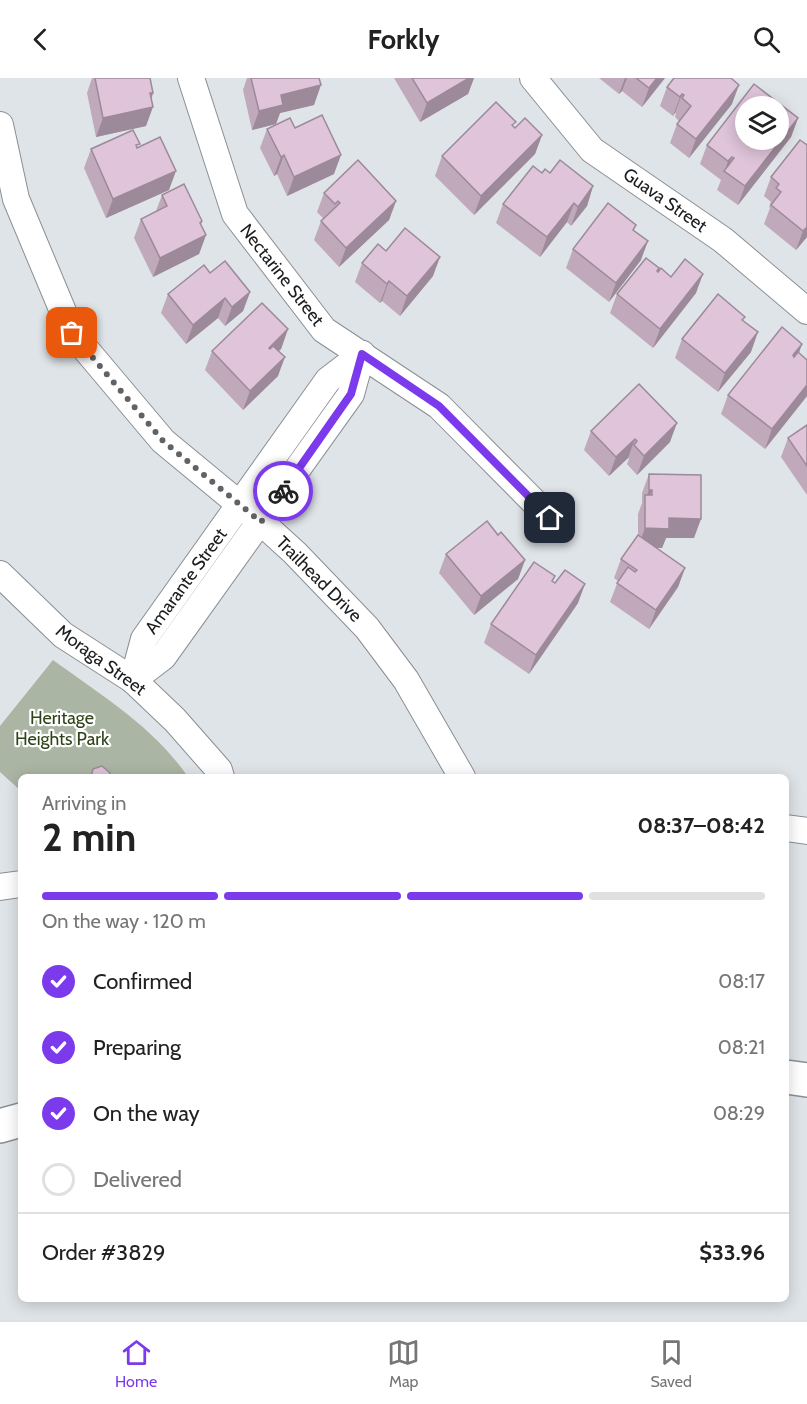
<!DOCTYPE html>
<html lang="en">
<head>
<meta charset="utf-8">
<style>
  :root { --surface:#fff; --page:#f2f2f2; --text:#222; --muted:#767676; --line:#e0e0e0; --accent:#7c3aed }
  body { margin:0; font-family:Cabin,sans-serif; background:var(--page); color:var(--text); height:100vh; display:flex; flex-direction:column; font-size:22px; white-space:nowrap }
  * { box-sizing:border-box; margin:0 }
  p { font-size:20px; color:var(--muted) }
  .icon { flex:none; width:33px; height:33px; fill:none; stroke:currentColor; stroke-width:2; stroke-linecap:round; stroke-linejoin:round }
  .map { position:relative; flex:1; overflow:hidden }
  .drawer { position:absolute; left:18px; top:696px; width:771px; height:528px; display:flex; flex-direction:column; background:var(--surface); border-radius:9px; box-shadow:0 3px 15px #0003 }
  .drawer>* { flex:none }
  .fabs { position:absolute; left:735px; top:18px; display:grid; gap:12px }
  .fabs a { display:grid; place-items:center; width:54px; height:54px; border-radius:50%; background:var(--surface); box-shadow:0 3px 15px #0003; font-size:30px }
  .pin { position:absolute; display:grid; place-items:center; width:51px; height:51px; color:#fff; margin:-26px; border-radius:12px; box-shadow:0 3px 9px #0006 }
  .courier { position:absolute; display:grid; place-items:center; width:60px; height:60px; margin:-30px; border:4px solid #7c3aed; border-radius:50%; background:#fff; color:#222; box-shadow:0 2px 8px #0007 }
  .headline em { font-style:normal; font-weight:700 }
  .headline div { display:flex; flex-direction:column-reverse }
  .headline { display:flex; align-items:center; justify-content:space-between; height:102px; padding:0 24px }
  h1 { font-size:39px; font-weight:700; line-height:45px }
  .bar { display:grid; grid-template-columns:repeat(4,1fr); gap:9px 6px; align-content:center; height:72px; padding:0 24px }
  .bar i { height:8px; border-radius:4px; background:var(--line) }
  .bar .on { background:var(--accent) }
  .bar p { grid-column:span 4 }
  .line { display:flex; align-items:center; gap:15px; padding:0 24px; border-top:2px solid var(--line) }
  .line div { flex:1 }
  ol { padding:0 24px; list-style:none }
  li { display:flex; align-items:center; gap:18px; height:66px }
  li p { margin-inline-start:auto }
  li .icon { padding:6px; border-radius:50%; background:var(--accent); color:#fff; stroke-width:4 }
  li:last-child { color:var(--muted) }
  li i { width:33px; height:33px; border:3px solid var(--line); border-radius:50% }
  header { display:flex; justify-content:space-between; align-items:center; height:78px; padding:0 24px; background:var(--surface); font-size:27px; font-weight:700 }
  .menu { display:flex; justify-content:space-around; align-items:center; height:84px; border-top:2px solid var(--line); background:var(--surface); font-size:16px; color:var(--muted) }
  .menu a { display:grid; justify-items:center; gap:3px }
  .menu .on { color:var(--accent) }
  .map>svg:first-child { display:block }
  .green { fill:#abb5a3 }
  .lines { fill:none; stroke-linecap:round; stroke-linejoin:round }
  .minor-casing { stroke:#8b8f93; stroke-width:28 }
  .major-casing { stroke:#8b8f93; stroke-width:36 }
  .minor { stroke:#fff; stroke-width:26 }
  .major { stroke:#fff; stroke-width:33 }
  .wall { fill:#c0a9bb }
  .shaded-wall { fill:#9c8999 }
  .building { fill:#dfc4da; stroke:#9c8999; stroke-width:1.5; fill-rule:evenodd }
  .done { stroke:#606265; stroke-width:6; stroke-dasharray:0 10.8 }
  .route { stroke:#7c3aed; stroke-width:8 }
  .labels { text-anchor:middle; stroke-width:4.5; stroke-linejoin:round; paint-order:stroke }
  .street-label { font-size:18px; fill:#1b1c1e; stroke:#fff }
  .park-label { font-size:18px; fill:#2e4317; stroke:#fff }
</style>
</head>
<body>
<header><svg class="icon" aria-label="back" viewBox="0 0 24 24"><path d="M15 5l-7 7 7 7"/></svg>Forkly<svg class="icon" aria-label="search" viewBox="0 0 24 24"><circle cx="10" cy="10" r="6"/><path d="M15 15l6 6"/></svg></header>
<div class="map">
<svg width="807" height="1242" viewBox="0 0 807 1242">
  <rect width="100%" height="100%" fill="#dfe4e8"/>
  <path class="green" d="M53,582c48,35 101,67 135,117h-167v14l-21,-19v-46z"/>
  <g class="lines">
    <defs>
      <g id="minor">
        <path d="M191,0l44,136 89,116 115,76 111,112"/>
        <path d="M533,0l59,72 131,90 84,71"/>
        <path d="M0,47l16,74 56,134 91,108 98,81 34,31 72,75 39,52 56,97"/>
        <path d="M0,496l63,61 70,45 42,40 44,50 2,7"/>
        <path d="M133,602l11,-41 184,-259 34,-26"/>
        <path d="M133,602l30,-23 188,-263 11,-40"/>
        <path d="M786,750l21,3"/>
        <path d="M0,809l21,-3"/>
      </g>
      <g id="major">
        <path d="M786,999l21,3"/>
        <path d="M0,1048l21,-6"/>
      </g>
    </defs>
    <use href="#minor" class="minor-casing"/>
    <use href="#major" class="major-casing"/>
    <use href="#minor" class="minor"/>
    <use href="#major" class="major"/>
  </g>
  <g class="wall">
    <path d="M92,0h58l3,15 -7,33 -50,11 -9,-44z"/>
    <path d="M247,0h72l-5,27 -34,8 -4,11 -24,6 -9,-40z"/>
    <path d="M394,0h80l-6,16 -48,28z"/>
    <path d="M599,0h66l-23,29 -20,-16 -3,3z"/>
    <path d="M667,9l65,17 -43,54 -19,-15 7,-19 2,-3 -4,-4 1,-4h-1l-2,3 -13,-10z"/>
    <path d="M798,40l-7,19 -53,68 -21,-15 4,-10 -21,-16 7,-19z"/>
    <path d="M514,49l28,8 -7,19 -61,61 -39,-39 7,-20z"/>
    <path d="M295,50l39,46 -47,22 -10,-22 -3,2 -14,-28 7,-19z"/>
    <path d="M807,67v92l-11,13 -32,-26 6,-16 -1,-1 2,-5 -7,-6 7,-19z"/>
    <path d="M138,69l31,43 -63,28 -22,-50 7,-19z"/>
    <path d="M542,95h8l43,13 -6,20 -16,20 -4,-4 -27,35 -44,-34 7,-19z"/>
    <path d="M324,115l72,8 -7,19 -50,47 -25,-27 7,-19 2,-3 -6,-6z"/>
    <path d="M162,117l40,26 -1,4 5,10 -7,19 -46,23 -19,-39 7,-19 15,-8z"/>
    <path d="M634,153l7,29 -32,42 -43,-34 7,-19z"/>
    <path d="M386,173l47,25 -33,40 -18,-15 -2,2 -25,-21 7,-19z"/>
    <path d="M210,195l40,19 -7,19 -18,15 -7,-8 -32,26 -25,-31 7,-19z"/>
    <path d="M671,199l25,16 -43,55 -43,-35 7,-19z"/>
    <path d="M743,243l8,31 -33,40 -43,-34 7,-19z"/>
    <path d="M288,251l-7,20 -3,2v25l-35,34 -38,-40 7,-19z"/>
    <path d="M802,266l-3,9 8,7v36l-42,53 -44,-35 7,-19z"/>
    <path d="M807,347v70l-26,-38 7,-19z"/>
    <path d="M591,353l79,11 -33,33 -10,-11 2,-5 -1,-1 -19,18 -25,-26z"/>
    <path d="M649,396l45,64h-28l-4,10h-7l30,20 -7,19 -29,42 -39,-27 8,-21 -4,-3 7,-19 17,-24v-21l4,-11v-10z"/>
    <path d="M498,457l27,25 -7,19 -44,36 -35,-42 7,-19z"/>
    <path d="M553,504l25,21 -49,71 -45,-31 7,-19z"/>
  </g>
  <g class="shaded-wall">
    <path d="M469,0h5l-6,16 -48,28 7,-19z"/>
    <path d="M625,0h2l-5,13 -3,3z"/>
    <path d="M657,0h8l-23,29 7,-19z"/>
    <path d="M321,7l-7,20 -34,8 -4,11 -24,6 7,-19 22,-16z"/>
    <path d="M739,7l-7,19 -43,54 7,-19z"/>
    <path d="M150,15h3l-6,15 6,-1 -7,19 -50,11 7,-19z"/>
    <path d="M682,16l-7,19 -2,3 7,-19z"/>
    <path d="M798,40l-7,19 -53,68 7,-19z"/>
    <path d="M542,57l-7,19 -61,61 7,-19z"/>
    <path d="M284,77l-7,19 -3,2 7,-19z"/>
    <path d="M341,77l-7,19 -47,22 7,-19z"/>
    <path d="M732,79l-6,15 -1,-1 3,-10z"/>
    <path d="M176,93l-7,19 -63,28 7,-19z"/>
    <path d="M593,108l-6,20 -16,20 7,-19z"/>
    <path d="M396,123l-7,19 -50,47 7,-19z"/>
    <path d="M574,125l-7,19 -27,35 7,-20z"/>
    <path d="M202,143l-7,19 11,-5 -7,19 -46,23 7,-19z"/>
    <path d="M807,149v10l-11,13 7,-19z"/>
    <path d="M648,163l-7,19 -32,42 7,-19z"/>
    <path d="M440,179l-7,19 -33,40 7,-20z"/>
    <path d="M703,196l-7,19 -43,55 7,-19z"/>
    <path d="M389,203l-7,20 -2,2 7,-19z"/>
    <path d="M250,214l-7,19 -18,15 7,-19z"/>
    <path d="M225,220l-7,20 -32,26 7,-19z"/>
    <path d="M288,251l-7,20 -19,18 7,-19z"/>
    <path d="M758,254l-7,20 -33,40 7,-19z"/>
    <path d="M802,266l-7,19 -2,-8z"/>
    <path d="M285,279l-7,19 -35,34 7,-19z"/>
    <path d="M807,307v11l-42,53 7,-20z"/>
    <path d="M677,345l-7,19 -33,33 7,-19z"/>
    <path d="M635,361l-7,19 -19,18 7,-19z"/>
    <path d="M649,412h3l-7,19v-8z"/>
    <path d="M669,440l32,1 -7,19h-28l-4,10 -24,-1 7,-19z"/>
    <path d="M525,482l-7,19 -44,36 7,-19z"/>
    <path d="M685,490l-7,19 -29,42 7,-19z"/>
    <path d="M585,506l-7,19 -49,71 7,-19z"/>
  </g>
  <g class="building">
    <path d="M95,0h55l3,15h-3l3,14 -50,11z"/>
    <path d="M251,0h68l2,7 -40,10 2,10 -24,6z"/>
    <path d="M412,0h57l-42,25z"/>
    <path d="M636,0h21l-8,10z"/>
    <path d="M674,0h57l8,7 -43,54 -19,-15 14,-18 -9,-8 2,-3 -2,-1 -2,3 -13,-10z"/>
    <path d="M754,6l44,34 -53,68 -21,-15 10,-13 -2,-1 -4,4 -21,-16zM746,28h32v34h-32z"/>
    <path d="M496,24l20,20 -4,3 3,3 10,-10 17,17 -61,61 -39,-40z"/>
    <path d="M322,37l19,40 -47,22 -10,-22 -3,2 -14,-28 23,-11 5,10z"/>
    <path d="M133,52l7,14 -4,1 1,3 23,-11 16,34 -63,28 -22,-50z"/>
    <path d="M800,62l7,5v82l-4,4 -32,-26 10,-13 -5,-4 3,-4 -8,-7z"/>
    <path d="M358,82l38,41 -50,47 -25,-27 19,-18 -2,-2 -3,3 -11,-11z"/>
    <path d="M560,82l33,26 -15,21 -4,-4 -27,34 -44,-33 30,-38 9,7 3,-4 5,4z"/>
    <path d="M184,106l18,37 -2,2 6,12 -46,23 -19,-39 26,-13 -5,-11z"/>
    <path d="M608,125l28,22 -3,5 15,11 -32,42 -43,-34z"/>
    <path d="M405,150l35,29 -33,39 -18,-15 -2,3 -25,-21 16,-19 8,7z"/>
    <path d="M646,180l13,10 -2,3 1,1 3,-4 10,9 14,-18 18,15 -43,55 -43,-35z"/>
    <path d="M225,183l25,31 -18,15 -7,-9 -32,27 -25,-31 36,-29 6,8z"/>
    <path d="M718,216l27,23 -3,3 16,12 -33,41 -43,-34z"/>
    <path d="M262,225l26,26 -19,19 1,1 3,-3 12,11 -35,34 -38,-40z"/>
    <path d="M782,249l20,17 -9,11 1,2 4,-5 9,8v25l-35,44 -44,-34z"/>
    <path d="M639,306l38,39 -33,33 -10,-11 3,-4 -2,-2 -19,18 -25,-26z"/>
    <path d="M807,347v41l-19,-28z"/>
    <path d="M649,396l52,1v44l-32,-1v11l-24,-1v-33h7v-5h-3z"/>
    <path d="M487,443l11,14 3,-3 24,28 -44,36 -35,-42z"/>
    <path d="M638,457l47,33 -29,42 -39,-27 11,-16 7,5 2,-2 -16,-11z"/>
    <path d="M534,484l21,14 -3,5 3,2 10,-13 20,14 -49,71 -45,-31z"/>
    <path d="M102,688l8,7 -1,4h-18l2,-8z"/>
  </g>
  <g class="lines">
    <path class="done" d="M72,255l91,108 98,81 22,-31"/>
    <path class="route" d="M283,413l68,-97 11,-40 77,52 111,112"/>
  </g>
  <g class="labels">
    <g class="street-label">
      <text transform="translate(665 122) rotate(35)" y="6">Guava Street</text>
      <text transform="translate(282 197) rotate(52)" y="6">Nectarine Street</text>
      <text transform="translate(319 501) rotate(45)" y="6">Trailhead Drive</text>
      <text transform="translate(186 503) rotate(-54)" y="6">Amarante Street</text>
      <text transform="translate(101 582) rotate(36)" y="6">Moraga Street</text>
    </g>
    <g class="park-label">
      <text x="62" y="646">Heritage<tspan x="62" dy="21">Heights Park</tspan></text>
    </g>
  </g>
</svg>
<div class="fabs">
<a><svg class="icon" aria-label="layers" viewBox="0 0 24 24"><path d="M12 4l9 5-9 5-9-5zM3 14l9 5 9-5"/></svg></a>
</div>
<div class="pin" style="left:72px;top:255px;background:#ea580c"><svg class="icon" aria-label="bag" viewBox="0 0 24 24"><path d="M5 8h14l-1 12H6zM9 8a3 3 0 0 1 6 0"/></svg></div>
<div class="pin" style="left:550px;top:440px;background:#1f2937"><svg class="icon" aria-label="home" viewBox="0 0 24 24"><path d="M3 11l9-7 9 7M6 9v11h12V9"/></svg></div>
<div class="courier" style="left:283px;top:413px"><svg class="icon" aria-label="bike" viewBox="0 0 24 24"><circle cx="6" cy="16" r="4"/><circle cx="18" cy="16" r="4"/><path d="M6 16l4-8h5l3 8M10 8l3 8H6M13 5h3"/></svg></div>
<section class="drawer">
<div class="headline"><div><h1>2 min</h1><p>Arriving in</p></div><em>08:37–08:42</em></div>
<div class="bar"><i class="on"></i><i class="on"></i><i class="on"></i><i></i><p>On the way · 120 m</p></div>
<ol>
<li><svg class="icon" aria-label="check" viewBox="0 0 24 24"><path d="M5 12l5 5 9-10"/></svg>Confirmed<p>08:17</p></li>
<li><svg class="icon" aria-label="check" viewBox="0 0 24 24"><path d="M5 12l5 5 9-10"/></svg>Preparing<p>08:21</p></li>
<li><svg class="icon" aria-label="check" viewBox="0 0 24 24"><path d="M5 12l5 5 9-10"/></svg>On the way<p>08:29</p></li>
<li><i></i>Delivered</li>
</ol>
<div class="line" style="height:78px"><div>Order #3829</div><b>$33.96</b></div>
</section>
</div>
<nav class="menu">
<a class="on"><svg class="icon" aria-label="home" viewBox="0 0 24 24"><path d="M3 11l9-7 9 7M6 9v11h12V9"/></svg>Home</a>
<a><svg class="icon" aria-label="map" viewBox="0 0 24 24"><path d="M3 6l6-2 6 2 6-2v14l-6 2-6-2-6 2zM9 4v14M15 6v14"/></svg>Map</a>
<a><svg class="icon" aria-label="saved" viewBox="0 0 24 24"><path d="M7 4h10v16l-5-4-5 4z"/></svg>Saved</a>
</nav>
</body>
</html>
